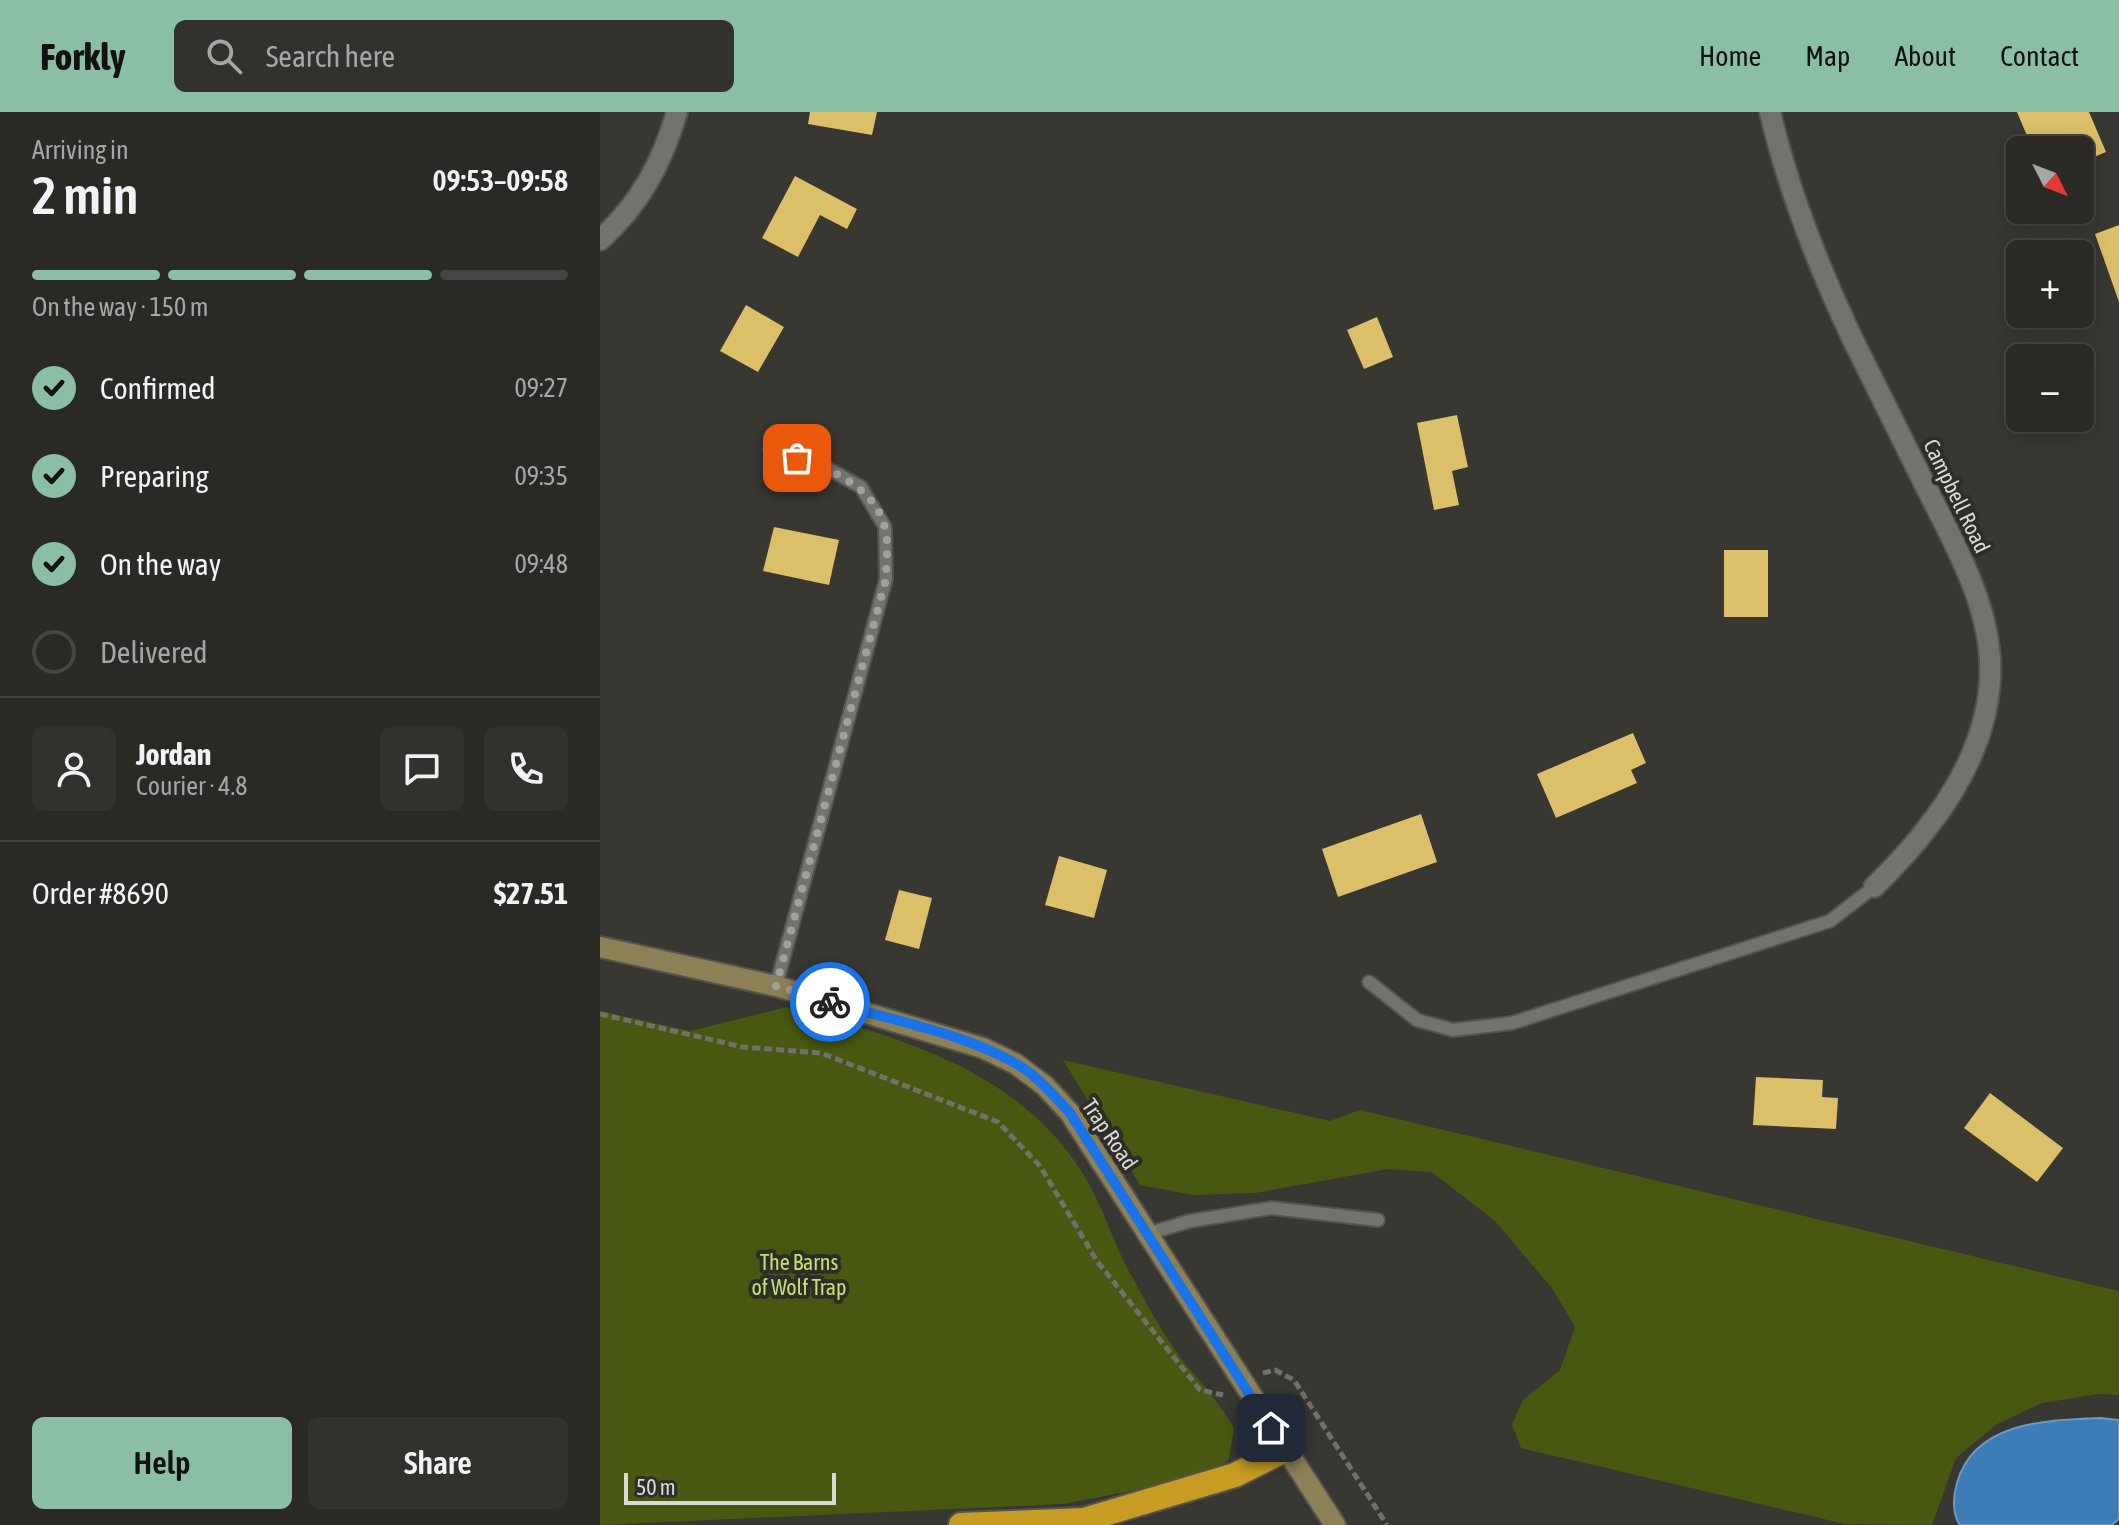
<!DOCTYPE html>
<html lang="en">
<head>
<meta charset="utf-8">
<style>
  :root { --surface:#2b2926; --page:#33312e; --text:#f1f3f6; --muted:#a6a6a7; --line:#474543; --accent:#8abfa5 }
  body { margin:0; font-family:"Asap Condensed",sans-serif; background:var(--page); color:var(--text); height:100vh; display:flex; flex-direction:column; font-size:30px; white-space:nowrap }
  * { box-sizing:border-box; margin:0 }
  p { font-size:26px; color:var(--muted) }
  .icon { flex:none; width:44px; height:44px; fill:none; stroke:currentColor; stroke-width:2; stroke-linecap:round; stroke-linejoin:round }
  .map { position:relative; flex:1; overflow:hidden }
  .details { display:flex; flex-direction:column; background:var(--surface); width:600px }
  .details>* { flex:none }
  .needle { width:52px; rotate:132deg }
  .controls { position:absolute; left:1406px; top:24px; display:grid; gap:16px }
  .controls a { display:grid; place-items:center; width:88px; height:88px; border-radius:12px; background:var(--surface); box-shadow:0 4px 20px #0003,0 0 0 2px var(--line); font-size:40px }
  .scale { position:absolute; left:24px; bottom:20px; width:212px; box-sizing:border-box; padding-left:8px; border:4px solid #dad9d6; border-top:0; font-size:22px; line-height:28px; white-space:nowrap; color:#dad9d6; -webkit-text-stroke:6px #2f2d28; paint-order:stroke }
  .pin { position:absolute; display:grid; place-items:center; width:68px; height:68px; color:#fff; margin:-34px; border-radius:16px; box-shadow:0 4px 12px #0006 }
  .courier { position:absolute; display:grid; place-items:center; width:80px; height:80px; margin:-40px; border:6px solid #1a73e8; border-radius:50%; background:#fff; color:#222; box-shadow:0 2px 10px #0007 }
  .summary em { font-style:normal; font-weight:600 }
  .summary div { display:flex; flex-direction:column-reverse }
  .summary { display:flex; align-items:center; justify-content:space-between; height:136px; padding:0 32px }
  h1 { font-size:52px; font-weight:600; line-height:60px }
  .bar { display:grid; grid-template-columns:repeat(4,1fr); gap:12px 8px; align-content:center; height:96px; padding:0 32px }
  .bar i { height:10px; border-radius:6px; background:var(--line) }
  .bar .selected { background:var(--accent) }
  .bar p { grid-column:span 4 }
  .line { display:flex; align-items:center; gap:20px; padding:0 32px; border-top:2px solid var(--line) }
  .line div { flex:1 }
  .round { display:grid; place-items:center; flex:none; width:84px; height:84px; border-radius:12px; background:var(--page) }
  ol { padding:0 32px; list-style:none }
  li { display:flex; align-items:center; gap:24px; height:88px }
  li p { margin-inline-start:auto }
  li .icon { padding:8px; border-radius:50%; background:var(--accent); color:#111; stroke-width:4 }
  li:last-child { color:var(--muted) }
  li i { width:44px; height:44px; border:4px solid var(--line); border-radius:50% }
  .button { display:flex; gap:16px; margin-top:auto; padding:16px 32px }
  .button a { flex:1; height:92px; border-radius:12px; background:var(--accent); color:#111; font-size:32px; font-weight:600; line-height:92px; text-align:center }
  .button a+a { background:var(--page); color:var(--text) }
  header { display:flex; align-items:center; gap:48px; box-sizing:border-box; height:112px; padding:0 40px; background:var(--accent); color:#111 }
  header strong { font-size:38px }
  nav { display:flex; gap:44px; margin-inline-start:auto; font-size:28px }
  .search { width:560px; height:72px; background:var(--page); display:flex; align-items:center; gap:20px; box-sizing:border-box; padding:0 28px; border-radius:12px; color:var(--muted); font-size:30px }
  main { display:flex; flex:1; min-height:0 }
  .map>svg:first-child { display:block }
  .green { fill:#485811 }
  .water { fill:#3d7db7; stroke:#6c99c0; stroke-width:2 }
  .building { fill:#dcbf69 }
  .lines { fill:none; stroke-linecap:round; stroke-linejoin:round }
  .lane-casing { stroke:#54534f; stroke-width:16 }
  .street-casing { stroke:#54534f; stroke-width:24 }
  .secondary-casing { stroke:#54534f; stroke-width:24 }
  .highway-casing { stroke:#54534f; stroke-width:28 }
  .path { stroke:#71706b; stroke-width:5; stroke-dasharray:8 4; stroke-linecap:butt }
  .lane { stroke:#74726d; stroke-width:12 }
  .street { stroke:#74726d; stroke-width:20 }
  .secondary { stroke:#8d7f56; stroke-width:20 }
  .highway { stroke:#c69c22; stroke-width:24 }
  .done { stroke:#a2a09d; stroke-width:8; stroke-dasharray:0 14.4 }
  .route { stroke:#1a73e8; stroke-width:10 }
  .labels { text-anchor:middle; stroke-width:8; stroke-linejoin:round; paint-order:stroke }
  .street-label { font-size:22px; fill:#dad9d6; stroke:#2f2d28 }
  .park-label { font-size:22px; fill:#c3e071; stroke:#2f2d28 }
</style>
</head>
<body>
<header>
<strong>Forkly</strong>
<div class="search"><svg class="icon" aria-label="search" viewBox="0 0 24 24"><circle cx="10" cy="10" r="6"/><path d="M15 15l6 6"/></svg>Search here</div>
<nav><a>Home</a><a>Map</a><a>About</a><a>Contact</a></nav>
</header>
<main>
<section class="details">
<div class="summary"><div><h1>2 min</h1><p>Arriving in</p></div><em>09:53–09:58</em></div>
<div class="bar"><i class="selected"></i><i class="selected"></i><i class="selected"></i><i></i><p>On the way · 150 m</p></div>
<ol>
<li><svg class="icon" aria-label="check" viewBox="0 0 24 24"><path d="M5 12l5 5 9-10"/></svg>Confirmed<p>09:27</p></li>
<li><svg class="icon" aria-label="check" viewBox="0 0 24 24"><path d="M5 12l5 5 9-10"/></svg>Preparing<p>09:35</p></li>
<li><svg class="icon" aria-label="check" viewBox="0 0 24 24"><path d="M5 12l5 5 9-10"/></svg>On the way<p>09:48</p></li>
<li><i></i>Delivered</li>
</ol>
<div class="line" style="height:144px"><a class="round"><svg class="icon" aria-label="person" viewBox="0 0 24 24"><circle cx="12" cy="8" r="4"/><path d="M4 21q1-7 8-7t8 7"/></svg></a><div><b>Jordan</b><p>Courier · 4.8</p></div><a class="round"><svg class="icon" aria-label="chat" viewBox="0 0 24 24"><path d="M4 5h16v11H9l-5 4z"/></svg></a><a class="round"><svg class="icon" aria-label="phone" viewBox="0 0 24 24"><path d="M5 4h4l2 5-3 2q2 4 5 5l2-3 5 2v4C11 20 4 13 5 4z"/></svg></a></div>
<div class="line" style="height:104px"><div>Order #8690</div><b>$27.51</b></div>
<div class="button"><a>Help</a><a>Share</a></div>
</section>
<div class="map">
<svg width="1519" height="1413" viewBox="0 0 1519 1413">
  <rect width="100%" height="100%" fill="#393732"/>
  <g class="green">
    <path d="M187,895c110,29 231,63 295,165 22,35 32,75 53,110 15,28 32,59 51,83 18,21 34,39 48,63l-5,31 -14,11 -48,14 -104,20 -463,21v-514l90,20z"/>
    <path d="M463,948l267,61 30,-11 759,181v104l-20,-1 -57,9 -45,21 -41,34 -24,67 -87,-1 -324,-76 -9,-24 11,-24 37,-30 15,-43 -23,-39 -57,-67 -63,-49 -44,-3 -133,24 -62,2 -53,-10z"/>
  </g>
  <path class="water" d="M1500,1306l19,2v99l-7,6h-152c-8,-11 -7,-29 -3,-42 17,-62 91,-63 143,-65z"/>
  <g class="building">
    <path d="M210,0h67l-5,23 -64,-11z"/>
    <path d="M1417,0h72l17,40 -26,11v-13h-47z"/>
    <path d="M195,64l62,33 -10,20 -27,-14 -22,42 -36,-19z"/>
    <path d="M1519,113v77l-24,-68z"/>
    <path d="M146,193l38,22 -26,45 -38,-21z"/>
    <path d="M777,205l16,40 -29,12 -17,-39z"/>
    <path d="M857,303l11,52 -16,4 7,34 -25,5 -17,-87z"/>
    <path d="M174,415l65,13 -10,45 -66,-14z"/>
    <rect x="1124" y="438" width="44" height="67"/>
    <path d="M1033,621l13,30 -15,7 6,13 -81,35 -19,-44z"/>
    <path d="M821,702l16,48 -99,35 -16,-48z"/>
    <path d="M459,744l48,14 -13,48 -49,-13z"/>
    <path d="M299,778l33,8 -13,51 -34,-9z"/>
    <path d="M1156,965l67,3 -1,17 16,1 -2,31 -83,-4z"/>
    <path d="M1390,981l73,55 -26,34 -73,-54z"/>
  </g>
  <g class="lines">
    <defs>
      <g id="lane">
        <path d="M170,337l55,18 36,20 24,40 1,52 -110,407"/>
        <path d="M769,870l48,38 36,10 59,-7 318,-102 44,-34"/>
        <path d="M547,1122l43,-13 82,-13 106,12"/>
      </g>
      <g id="street">
        <path d="M1170,0c18,77 49,156 83,228 24,49 49,98 73,147 30,60 68,124 64,193 -5,83 -60,152 -116,207"/>
        <path d="M0,128c40,-36 62,-77 77,-128"/>
      </g>
      <path id="secondary" d="M0,835l176,39 207,62 33,16 29,22 25,27 265,412"/>
      <path id="highway" d="M361,1413l123,-5 151,-45 50,-25"/>
    </defs>
    <use href="#lane" class="lane-casing"/>
    <use href="#street" class="street-casing"/>
    <use href="#secondary" class="secondary-casing"/>
    <use href="#highway" class="highway-casing"/>
    <g class="path">
      <path d="M0,902l143,33 78,6 177,69 42,44 57,95 103,129 23,5"/>
      <path d="M663,1261l12,-3 19,10 93,145"/>
    </g>
    <use href="#lane" class="lane"/>
    <use href="#street" class="street"/>
    <use href="#secondary" class="secondary"/>
    <use href="#highway" class="highway"/>
  </g>
  <g class="lines">
    <path class="done" d="M197,346c35,11 80,31 88,71 4,15 1,34 1,50l-110,407 54,16"/>
    <path class="route" d="M230,890c60,18 130,30 185,61 22,12 38,32 55,50l201,315"/>
  </g>
  <g class="labels">
    <g class="street-label">
      <text transform="translate(1357 384) rotate(64)" y="8">Campbell Road</text>
      <text transform="translate(510 1022) rotate(56)" y="8">Trap Road</text>
    </g>
    <g class="park-label">
      <text x="199" y="1158">The Barns<tspan x="199" dy="25">of Wolf Trap</tspan></text>
    </g>
  </g>
</svg>
<div class="controls">
<a><svg class="needle" viewBox="-14 -14 28 28"><path d="M0-13l5 13h-10z" fill="#e53935"/><path d="M0 13l5-13h-10z" fill="#a6a6a7"/></svg></a>
<a>+</a>
<a>−</a>
</div>
<div class="scale">50 m</div>
<div class="pin" style="left:197px;top:346px;background:#ea580c"><svg class="icon" aria-label="bag" viewBox="0 0 24 24"><path d="M5 8h14l-1 12H6zM9 8a3 3 0 0 1 6 0"/></svg></div>
<div class="pin" style="left:671px;top:1316px;background:#1f2937"><svg class="icon" aria-label="home" viewBox="0 0 24 24"><path d="M3 11l9-7 9 7M6 9v11h12V9"/></svg></div>
<div class="courier" style="left:230px;top:890px"><svg class="icon" aria-label="bike" viewBox="0 0 24 24"><circle cx="6" cy="16" r="4"/><circle cx="18" cy="16" r="4"/><path d="M6 16l4-8h5l3 8M10 8l3 8H6M13 5h3"/></svg></div>
</div>
</main>
</body>
</html>
